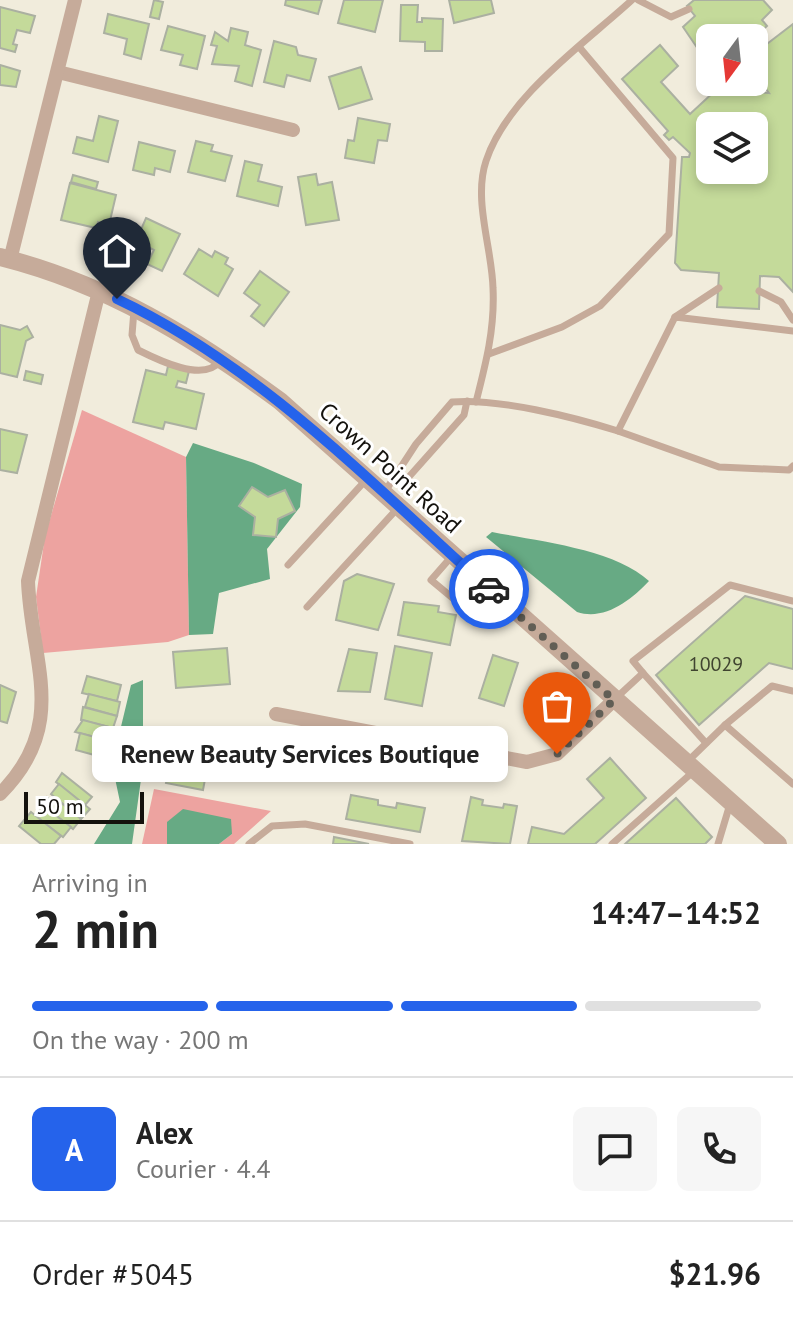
<!DOCTYPE html>
<html lang="en">
<head>
<meta charset="utf-8">
<style>
  :root { --surface:#fff; --page:#f6f6f6; --text:#222; --muted:#767676; --line:#e0e0e0; --accent:#2563eb }
  body { margin:0; font-family:"PT Sans",sans-serif; background:var(--page); color:var(--text); height:100vh; display:flex; flex-direction:column; font-size:30px; white-space:nowrap }
  * { box-sizing:border-box; margin:0 }
  p { font-size:26px; color:var(--muted) }
  .icon { flex:none; width:44px; height:44px; fill:none; stroke:currentColor; stroke-width:2; stroke-linecap:round; stroke-linejoin:round }
  .map { position:relative; height:844px; overflow:hidden }
  .panel { display:flex; flex-direction:column; background:var(--surface); flex:1 }
  .panel>* { flex:none }
  .needle { width:52px; rotate:195deg }
  .buttons { position:absolute; left:696px; top:24px; display:grid; gap:16px }
  .buttons a { display:grid; place-items:center; width:72px; height:72px; border-radius:12px; background:var(--surface); box-shadow:0 4px 12px #0003; font-size:40px }
  .scale { position:absolute; left:24px; bottom:20px; width:120px; box-sizing:border-box; padding-left:8px; border:4px solid #14120d; border-top:0; font-size:22px; line-height:28px; white-space:nowrap; color:#14120d; -webkit-text-stroke:6px #fff; paint-order:stroke }
  .pin { position:absolute; display:grid; place-items:center; width:68px; height:68px; color:#fff; margin:-82px -34px; border-radius:50% 50% 50% 0; rotate:-45deg; box-shadow:0 0 8px #0007 }
  .pin .icon { rotate:45deg }
  .courier { position:absolute; display:grid; place-items:center; width:80px; height:80px; margin:-40px; border:6px solid #2563eb; border-radius:50%; background:#fff; color:#222; box-shadow:0 2px 10px #0007 }
  .bubble { position:absolute; height:56px; border-radius:12px; background:var(--surface); box-shadow:0 4px 12px #0003; font-size:26px; font-weight:700; line-height:56px; text-align:center }
  .headline em { font-style:normal; font-weight:700 }
  .headline div { display:flex; flex-direction:column-reverse }
  .headline { display:flex; align-items:center; justify-content:space-between; height:136px; padding:0 32px }
  h1 { font-size:52px; font-weight:700; line-height:60px }
  .bar { display:grid; grid-template-columns:repeat(4,1fr); gap:12px 8px; align-content:center; height:96px; padding:0 32px }
  .bar i { height:10px; border-radius:6px; background:var(--line) }
  .bar .selected { background:var(--accent) }
  .bar p { grid-column:span 4 }
  .line { display:flex; align-items:center; gap:20px; padding:0 32px; border-top:2px solid var(--line) }
  .line div { flex:1 }
  .round { display:grid; place-items:center; flex:none; width:84px; height:84px; border-radius:12px; background:var(--page) }
  .map>svg:first-child { display:block }
  .forest { fill:#eda3a0 }
  .water { fill:#67aa84 }
  .building { fill:#c4da9a; stroke:#abb0a1; stroke-width:2; fill-rule:evenodd }
  .lines { fill:none; stroke-linecap:round; stroke-linejoin:round }
  .service { stroke:#c6ab9a; stroke-width:7 }
  .minor { stroke:#c6ab9a; stroke-width:14 }
  .tertiary { stroke:#c6ab9a; stroke-width:18 }
  .done { stroke:#615e55; stroke-width:8; stroke-dasharray:0 14.4 }
  .route { stroke:#2563eb; stroke-width:10 }
  .labels { text-anchor:middle; stroke-width:6; stroke-linejoin:round; paint-order:stroke }
  .number-label { font-size:20px; fill:#404430 }
  .street-label { font-size:24px; fill:#14120d; stroke:#fff }
</style>
</head>
<body>
<div class="map">
<svg width="793" height="844" viewBox="0 0 793 844">
  <rect width="100%" height="100%" fill="#f1ecdc"/>
  <g class="forest">
    <path d="M82,410l104,47 3,178 -21,7 -125,11 -7,-56 9,-61z"/>
    <path d="M154,789l117,22 -37,33h-15l13,-10 -65,-12v22h-25z"/>
  </g>
  <g class="water">
    <path d="M193,443l61,20 48,21 -2,23 -33,42 3,30 -51,14 -6,41 -24,1 -3,-178z"/>
    <path d="M492,532c45,9 123,17 157,49 -18,19 -44,40 -72,31l-91,-75z"/>
    <path d="M143,680v85l-11,79h-38l26,-42 -8,-38 19,-79z"/>
    <path d="M183,809l48,10 1,15 -13,10h-52v-22z"/>
  </g>
  <g class="building">
    <path d="M154,0l9,2 -4,17 -9,-2z"/>
    <path d="M286,0h36l-4,14 -33,-9z"/>
    <path d="M344,0h39l-8,32 -37,-9z"/>
    <path d="M449,0h42l3,13 -40,10z"/>
    <path d="M694,0h69l9,10 -10,10 5,6 -13,12 -6,-8 -8,8h-30v20l-10,-11 -2,2 -15,-22 12,-11 -8,-10z"/>
    <path d="M401,5h17l-1,17h5v-4l21,1 -1,32h-17v-9l-25,-1z"/>
    <path d="M0,7l35,9 -5,17 -13,-3 -4,14 4,1 -2,7 -15,-4z"/>
    <path d="M108,14l41,10 -8,35 -17,-5 3,-15 -23,-6z"/>
    <path d="M793,24v268l-14,-15 -19,-1 -1,33 -42,-2 2,-34 -38,-3 -6,-7 7,-106h7l1,-4 -17,-16 -4,3 -5,-5 4,-4 -46,-52 38,-34 18,21 -17,16 29,32 27,-25 52,4 -15,-20v-19zM710,126h44v44h-44z"/>
    <path d="M168,26l37,10 -8,33 -17,-4 3,-10 -22,-5z"/>
    <path d="M231,28l17,4 -3,13 16,5 -9,36 -17,-5 4,-15 -27,-2 5,-18 -6,-1 4,-13 13,9z"/>
    <path d="M274,41l22,6 2,8 18,4 -6,22 -23,-6 -3,12 -20,-5z"/>
    <path d="M0,65l20,6 -4,16 -16,-2z"/>
    <path d="M361,67l11,32 -33,10 -10,-32z"/>
    <path d="M99,116l19,5 -10,41 -35,-9 4,-16 16,4z"/>
    <path d="M358,118l32,6 -3,17 -9,-1 -4,23 -29,-5 3,-18 6,1z"/>
    <path d="M196,141l17,4 -2,6 21,5 -7,25 -37,-9z"/>
    <path d="M139,142l36,9 -5,21 -15,-4 -1,7 -21,-5z"/>
    <path d="M245,161l17,4 -4,16 24,6 -4,19 -41,-10z"/>
    <path d="M316,174l2,11 14,-3 7,38 -33,5 -8,-48z"/>
    <path d="M73,175l25,7 -2,7 -25,-7z"/>
    <path d="M70,183l46,12 -7,30 -11,-3 -2,6 -35,-8z"/>
    <path d="M146,218l34,16 -18,37 -15,-7 7,-14 -18,-9z"/>
    <path d="M199,249l13,8 3,-6 13,7 -3,6 8,5 -15,27 -34,-22z"/>
    <path d="M260,271l29,21 -25,34 -13,-10 9,-11 -16,-12z"/>
    <path d="M0,325l20,5 7,-4 6,11 -7,4 -9,36 -17,-4z"/>
    <path d="M168,366l21,5 -3,12 -8,-2 -2,6 28,7 -8,35 -31,-7 -2,7 -30,-7 13,-52 20,5z"/>
    <path d="M26,371l17,4 -2,9 -17,-4z"/>
    <path d="M0,429l27,6 -10,38 -17,-3z"/>
    <path d="M252,487l16,10 17,-7 10,21 -17,8 -2,18 -23,-2 2,-18 -16,-11z"/>
    <path d="M357,574l37,10 -16,46 -42,-10 8,-39z"/>
    <path d="M745,596l48,13v60l-24,-6 -70,62 -43,-50z"/>
    <path d="M404,602l35,4 -1,6 18,3 -6,30 -52,-10z"/>
    <path d="M395,646l37,7 -10,53 -37,-7z"/>
    <path d="M227,648l3,36 -54,4 -3,-36z"/>
    <path d="M349,649l28,4 -7,39 -32,-1z"/>
    <path d="M493,655l25,8 -14,43 -25,-8z"/>
    <path d="M87,676l34,9 -4,16 -35,-8z"/>
    <path d="M0,685l16,7 -9,31 -7,-2z"/>
    <path d="M89,694l31,8 -3,14 -32,-9z"/>
    <path d="M83,707l34,9 -4,12 -32,-8z"/>
    <path d="M83,720l30,8 -3,13 -35,-9z"/>
    <path d="M177,729l36,7 -10,54 -37,-7z"/>
    <path d="M80,733l33,9 -4,17 -33,-9z"/>
    <path d="M610,758l36,40 -51,46h-67l4,-17 32,7 40,-36 -17,-19z"/>
    <path d="M62,773l30,24 -7,8 -29,-23z"/>
    <path d="M59,784l31,25 -9,10 -30,-25z"/>
    <path d="M351,795l27,5v5l18,3 1,-5 28,5 -5,24 -74,-13z"/>
    <path d="M47,797l5,4 2,-4 27,22 -8,10 -32,-25z"/>
    <path d="M471,797l12,3 -1,5 21,3 1,-4 13,2 -7,38 -48,-3z"/>
    <path d="M676,798l36,39 -7,7h-80z"/>
    <path d="M41,804l30,23 -8,10 -27,-20z"/>
    <path d="M31,812l30,24 -7,8h-13l-22,-18z"/>
    <path d="M334,837l35,7h-36z"/>
  </g>
  <g class="lines">
    <g class="service">
      <path d="M638,0l33,17 18,-8"/>
      <path d="M759,291l22,11 12,18"/>
      <path d="M134,310l-2,25 6,15c20,10 66,33 82,11"/>
      <path d="M675,317l44,-29"/>
      <path d="M489,354l73,-27 38,-21 69,-72 4,-76 -93,-110"/>
      <path d="M476,402c10,-39 19,-74 17,-114 -1,-40 -20,-88 -7,-127 21,-64 98,-117 146,-161"/>
      <path d="M618,431l101,36 70,3 4,-4"/>
      <path d="M394,481l13,-2 57,-64 3,-14"/>
      <path d="M384,493l32,-49 36,-42c46,-4 121,15 166,29l57,-114 118,14"/>
      <path d="M452,556l-21,24 42,35 21,-22"/>
      <path d="M288,565l77,-84"/>
      <path d="M307,607l90,-98"/>
      <path d="M643,673l63,70"/>
      <path d="M616,698l27,-25 -10,-12 97,-76 63,16"/>
      <path d="M725,725l47,-39 21,5"/>
      <path d="M687,762l38,-37 68,59"/>
      <path d="M249,844l23,-18 33,-2 105,20"/>
      <path d="M612,844l82,-73"/>
      <path d="M718,844l12,-40"/>
    </g>
    <g class="minor">
      <path d="M58,72l235,58"/>
      <path d="M10,260l65,-260"/>
      <path d="M276,714l251,48 30,-8 57,-54"/>
      <path d="M0,794c70,-70 31,-131 28,-213l71,-290"/>
    </g>
    <path class="tertiary" d="M0,257c105,26 195,81 280,144l498,443"/>
  </g>
  <g class="lines">
    <path class="done" d="M489,589l125,111 -57,54"/>
    <path class="route" d="M117,299c144,68 255,185 372,290"/>
  </g>
  <g class="labels">
    <g class="number-label">
      <text x="716" y="671">10029</text>
    </g>
    <g class="street-label">
      <text transform="translate(390 468) rotate(42)" y="8">Crown Point Road</text>
    </g>
  </g>
</svg>
<div class="buttons">
<a><svg class="needle" viewBox="-14 -14 28 28"><path d="M0-13l5 13h-10z" fill="#e53935"/><path d="M0 13l5-13h-10z" fill="#767676"/></svg></a>
<a><svg class="icon" aria-label="layers" viewBox="0 0 24 24"><path d="M12 4l9 5-9 5-9-5zM3 14l9 5 9-5"/></svg></a>
</div>
<div class="scale">50 m</div>
<div class="pin" style="left:557px;top:754px;background:#ea580c"><svg class="icon" aria-label="bag" viewBox="0 0 24 24"><path d="M5 8h14l-1 12H6zM9 8a3 3 0 0 1 6 0"/></svg></div>
<div class="pin" style="left:117px;top:299px;background:#1f2937"><svg class="icon" aria-label="home" viewBox="0 0 24 24"><path d="M3 11l9-7 9 7M6 9v11h12V9"/></svg></div>
<div class="courier" style="left:489px;top:589px"><svg class="icon" aria-label="car" viewBox="0 0 24 24"><path d="M5 17H2v-5l4-1 3-4h7l3 4 3 1v5h-3M9 17h6M6 11h13"/><circle cx="7" cy="17" r="2"/><circle cx="17" cy="17" r="2"/></svg></div>
<div class="bubble" style="left:92px;top:726px;width:416px">Renew Beauty Services Boutique</div>
</div>
<section class="panel">
<div class="headline"><div><h1>2 min</h1><p>Arriving in</p></div><em>14:47–14:52</em></div>
<div class="bar"><i class="selected"></i><i class="selected"></i><i class="selected"></i><i></i><p>On the way · 200 m</p></div>
<div class="line" style="height:144px"><b class="round" style="background:var(--accent);color:#fff">A</b><div><b>Alex</b><p>Courier · 4.4</p></div><a class="round"><svg class="icon" aria-label="chat" viewBox="0 0 24 24"><path d="M4 5h16v11H9l-5 4z"/></svg></a><a class="round"><svg class="icon" aria-label="phone" viewBox="0 0 24 24"><path d="M5 4h4l2 5-3 2q2 4 5 5l2-3 5 2v4C11 20 4 13 5 4z"/></svg></a></div>
<div class="line" style="height:104px"><div>Order #5045</div><b>$21.96</b></div>
</section>
</body>
</html>
